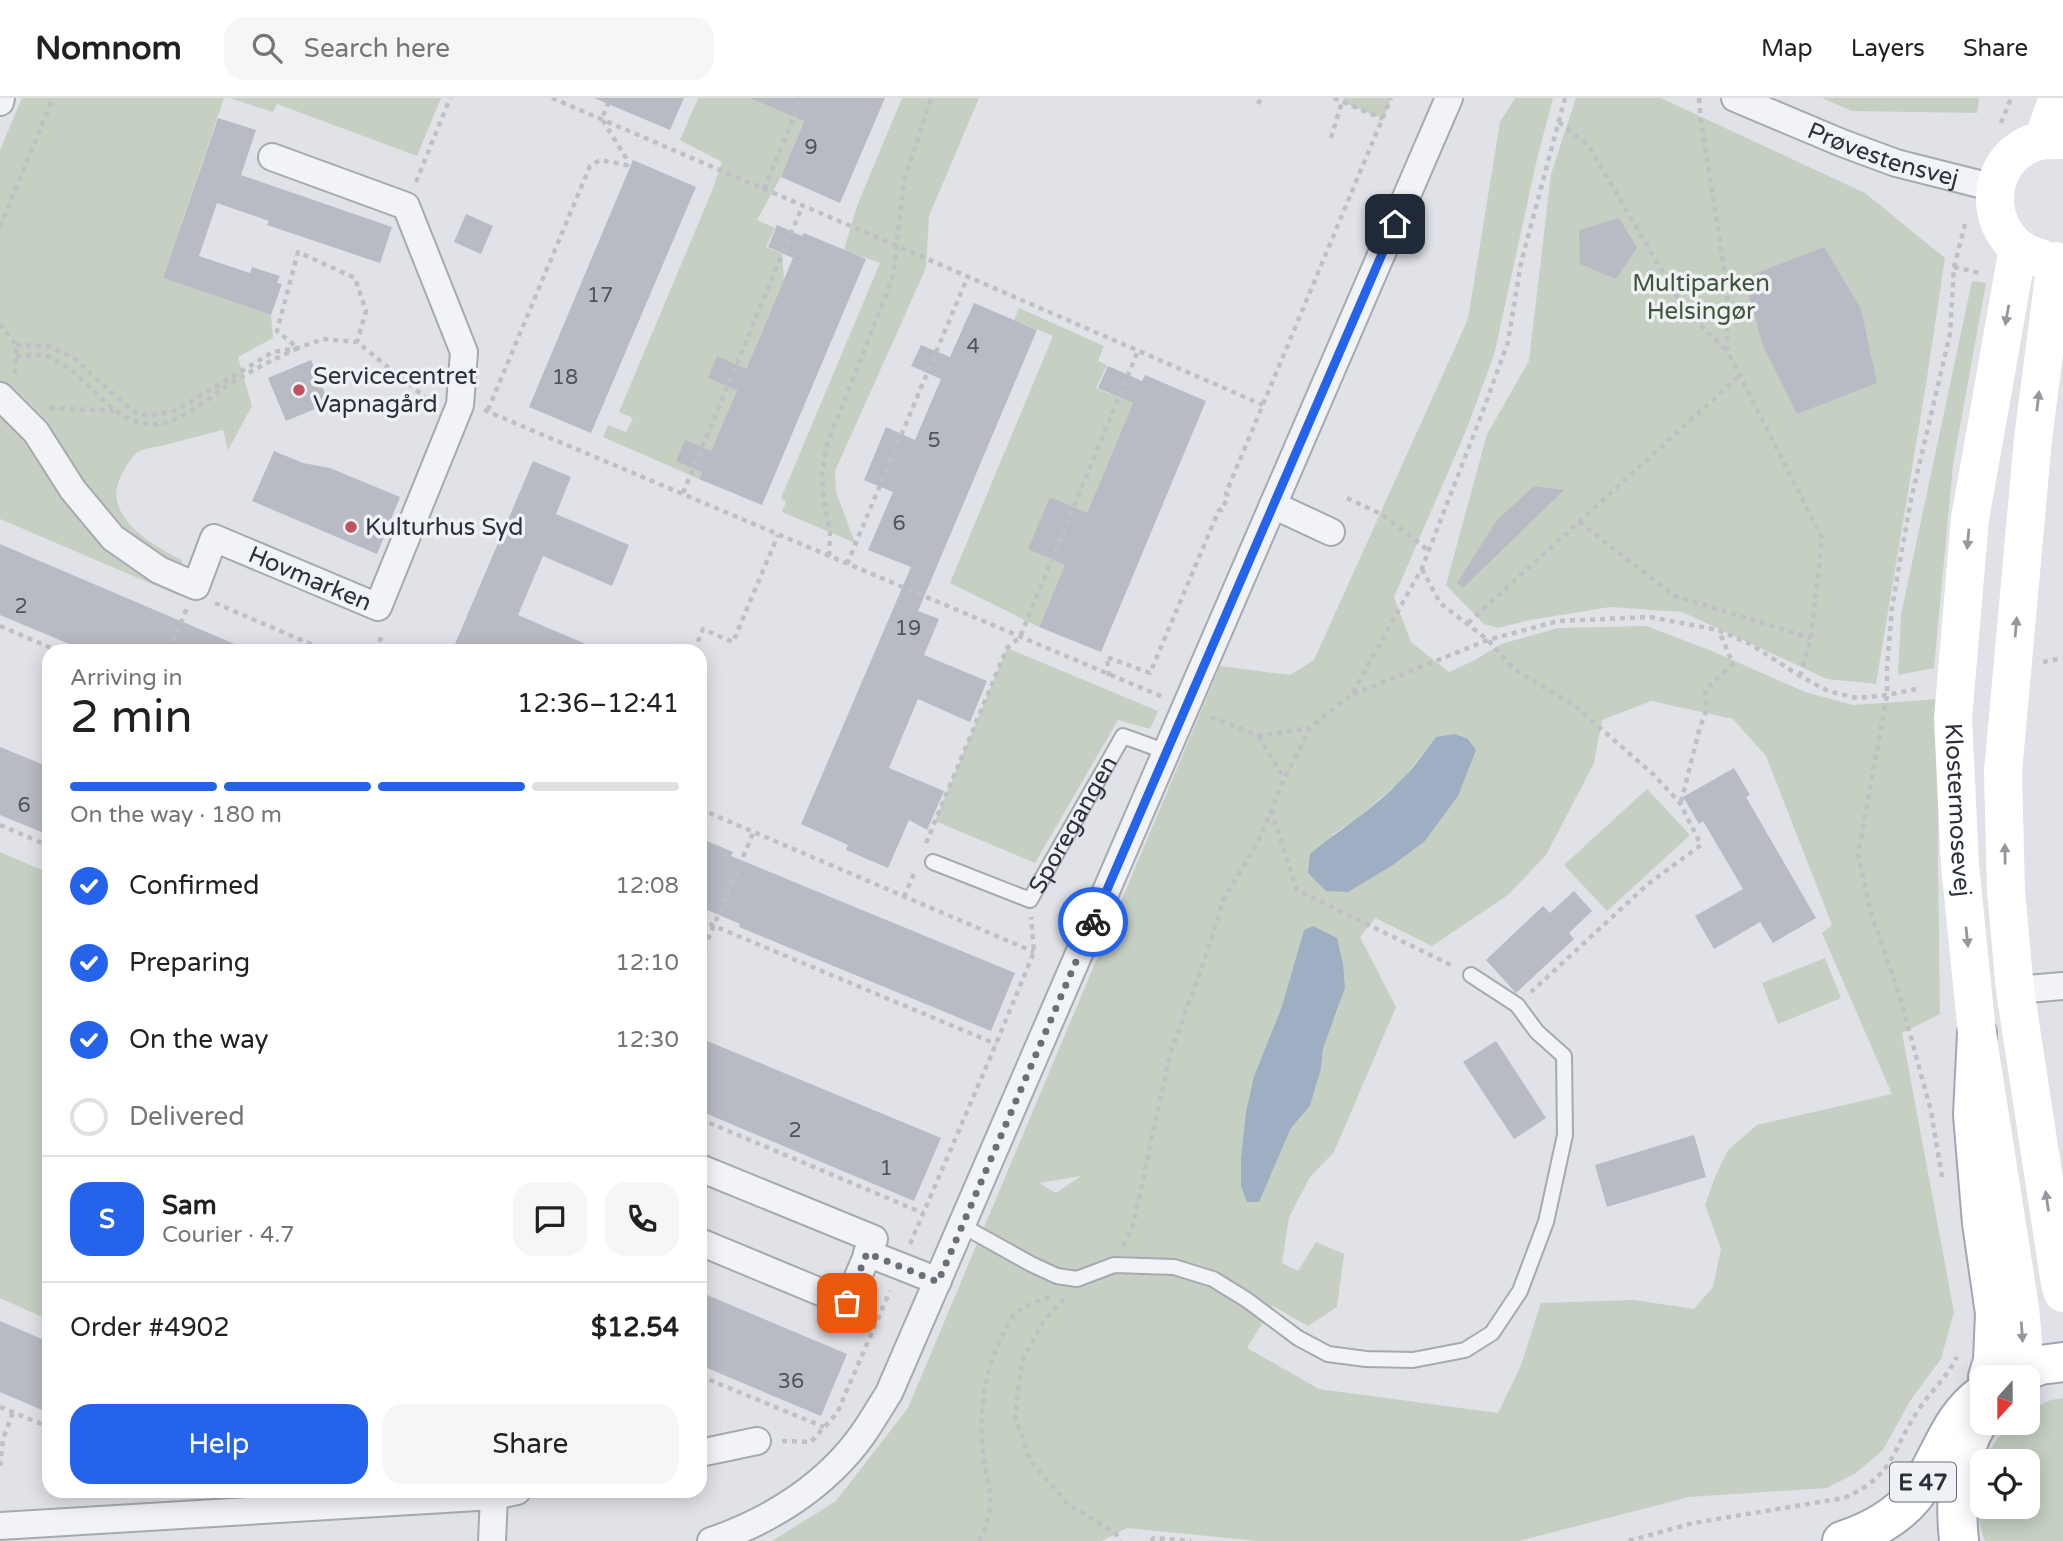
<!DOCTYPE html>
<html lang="en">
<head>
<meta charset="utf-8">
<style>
  :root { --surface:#fff; --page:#f6f6f6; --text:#202124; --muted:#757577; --line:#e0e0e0; --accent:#2563eb }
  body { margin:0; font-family:"Varela Round",sans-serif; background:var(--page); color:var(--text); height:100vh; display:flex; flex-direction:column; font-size:26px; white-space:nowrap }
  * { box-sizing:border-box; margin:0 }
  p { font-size:23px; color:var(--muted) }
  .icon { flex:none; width:38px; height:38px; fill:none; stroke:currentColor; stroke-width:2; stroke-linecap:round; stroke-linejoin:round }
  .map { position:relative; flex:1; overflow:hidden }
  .panel { position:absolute; left:42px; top:546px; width:665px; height:854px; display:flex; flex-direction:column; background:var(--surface); border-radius:21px; box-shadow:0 4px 18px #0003 }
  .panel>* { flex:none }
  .needle { width:46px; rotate:201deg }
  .buttons { position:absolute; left:1970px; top:1267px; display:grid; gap:14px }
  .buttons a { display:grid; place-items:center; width:70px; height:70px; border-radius:14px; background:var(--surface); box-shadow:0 4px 18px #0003; font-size:35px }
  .pin { position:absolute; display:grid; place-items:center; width:60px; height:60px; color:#fff; margin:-30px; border-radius:14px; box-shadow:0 4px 10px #0006 }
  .courier { position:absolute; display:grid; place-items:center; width:70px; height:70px; margin:-35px; border:5px solid #2563eb; border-radius:50%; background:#fff; color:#222; box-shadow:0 2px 9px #0007 }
  .head em { font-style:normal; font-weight:600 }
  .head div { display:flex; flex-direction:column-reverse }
  .head { display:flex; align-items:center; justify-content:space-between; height:119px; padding:0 28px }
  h1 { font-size:46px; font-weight:600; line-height:52px }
  .bar { display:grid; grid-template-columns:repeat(4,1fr); gap:10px 7px; align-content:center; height:84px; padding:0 28px }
  .bar i { height:9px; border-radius:5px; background:var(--line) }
  .bar .on { background:var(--accent) }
  .bar p { grid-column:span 4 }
  .line { display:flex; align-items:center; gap:18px; padding:0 28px; border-top:2px solid var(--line) }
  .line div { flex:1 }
  .round { display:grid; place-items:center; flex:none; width:74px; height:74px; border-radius:21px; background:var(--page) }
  ol { padding:0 28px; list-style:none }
  li { display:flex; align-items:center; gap:21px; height:77px }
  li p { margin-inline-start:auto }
  li .icon { padding:7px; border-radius:50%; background:var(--accent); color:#fff; stroke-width:4 }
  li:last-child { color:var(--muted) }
  li i { width:38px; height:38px; border:4px solid var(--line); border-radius:50% }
  .button { display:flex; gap:14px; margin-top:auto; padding:14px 28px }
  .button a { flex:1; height:80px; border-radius:21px; background:var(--accent); color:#fff; font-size:28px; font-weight:600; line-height:80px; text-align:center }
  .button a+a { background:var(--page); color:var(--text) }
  header { display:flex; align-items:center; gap:42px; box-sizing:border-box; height:98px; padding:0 35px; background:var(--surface); border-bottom:2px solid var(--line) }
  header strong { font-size:33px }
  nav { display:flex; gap:38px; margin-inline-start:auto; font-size:24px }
  .search { width:490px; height:63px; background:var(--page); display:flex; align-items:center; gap:18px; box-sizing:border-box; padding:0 24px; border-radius:21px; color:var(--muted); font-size:26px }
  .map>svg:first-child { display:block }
  .green { fill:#c5d0c2; fill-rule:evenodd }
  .water { fill:#9fafc3 }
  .building { fill:#b8bbc3 }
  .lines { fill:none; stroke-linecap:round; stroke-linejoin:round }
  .service-casing { stroke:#a6a9b0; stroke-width:18 }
  .minor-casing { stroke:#a6a9b0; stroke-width:30 }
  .primary-casing { stroke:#a0a7b1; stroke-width:42 }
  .path { stroke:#bec0c6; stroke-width:4.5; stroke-dasharray:5 5; stroke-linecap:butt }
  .service { stroke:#f2f3f6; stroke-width:14 }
  .minor { stroke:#f2f3f6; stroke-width:26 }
  .secondary { stroke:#fff; stroke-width:38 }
  .primary { stroke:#fff; stroke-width:38 }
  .oneway { fill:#94989e }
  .done { stroke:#6a6e78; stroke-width:7; stroke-dasharray:0 12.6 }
  .route { stroke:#2563eb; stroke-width:9 }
  .poi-dot { fill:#bd535f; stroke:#eff1f5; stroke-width:2.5 }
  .labels { text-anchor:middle; stroke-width:7; stroke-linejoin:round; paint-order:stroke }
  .number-label { font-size:21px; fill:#4e535e }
  .shield { fill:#eff1f5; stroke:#656a74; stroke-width:2 }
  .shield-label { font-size:23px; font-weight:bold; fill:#2a303c }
  .street-label { font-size:24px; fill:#2a303c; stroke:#eff1f5 }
  .park-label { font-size:24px; fill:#3e5639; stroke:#eff1f5 }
  .poi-label { font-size:24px; fill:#2a303c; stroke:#eff1f5; text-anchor:start }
</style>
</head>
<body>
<header>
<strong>Nomnom</strong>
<div class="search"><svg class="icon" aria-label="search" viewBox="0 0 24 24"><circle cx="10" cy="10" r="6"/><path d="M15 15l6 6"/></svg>Search here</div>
<nav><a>Map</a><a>Layers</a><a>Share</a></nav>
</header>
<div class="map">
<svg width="2063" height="1443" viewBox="0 0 2063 1443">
  <rect width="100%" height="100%" fill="#e0e2e7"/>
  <g class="green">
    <path d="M22,0h202l-61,180 108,37 2,23 -35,19 14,49 -24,44 -5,-20c-20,5 -39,10 -58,15 -9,2 -19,3 -27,7 -7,5 -12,14 -16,22 -23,40 29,71 60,86l-2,36 -180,-77v-369z"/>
    <path d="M229,0h212l-24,58 -140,-52 -4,8z"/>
    <path d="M698,0h115l-32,79 -24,43 18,8 -9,19 16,7 2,25 -85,200 -96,-42 5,-12 18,7 7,-14 -14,-6 93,-221 10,-29 -42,-22z"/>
    <path d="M902,0h77l-50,118 -3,52 -91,203 1,21 19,51 -73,-31 4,-10 -5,-4 99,-235 -36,-13 13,-44z"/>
    <path d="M1344,0h47l-8,21 -41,-17z"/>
    <path d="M1515,0h38l-16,61 -43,196 -29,78 -71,164 17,45 38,30 26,-12 26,-16 57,-16 88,-2 66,25 93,41 48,13 86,-6 -1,161 2,154 -38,19 52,279 -13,47 -31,42 -27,49 -27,23 -29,15 -138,9 -170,44h-262l-130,-13 -25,13h-330l64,-40 72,-93 312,-742 70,9 24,-15 154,-341 32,-197zM1651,603l82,18 33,37 66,169 -10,8 70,161 -135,31 -29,25 -13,27 -10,28 16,44 -8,38 -19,22 -60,-9 -93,3 -21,65 -22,45 -179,-24 -72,-41 26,-42 35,20 29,-19 7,-53 -28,-12 -18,29 -16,-8 7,-46 21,-40 24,-25 62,-145 -36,-70 15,-19 57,28 76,-51 38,-40 48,-92 8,-43zM1436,639l40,13 -9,19 -43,73 -31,23 -19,11 -42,-41 24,-16 46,-39zM1304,832l35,76 -16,43 -2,20 -11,37 -19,22 -21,48 -24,-64 8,-36 27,-67zM1081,1078l-25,17 -17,-10z"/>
    <path d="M1576,0h85l204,95 80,65 -18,120 -51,306 -49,-5 -145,-67 -72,-5 -80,13 -32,8 -14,-4 -38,-39 41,-151 42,-73 22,-187z"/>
    <path d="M1822,0h157l-2,15 -125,-2z"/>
    <path d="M1972,183l14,2 -33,182 -19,203 -36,7 3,-60z"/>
    <path d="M1019,210l85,38 -6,15 9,4 -11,23 37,15 -94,224 -89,-44 103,-247 -39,-16z"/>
    <path d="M1007,550l151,63 -8,18 -32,-9 -83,143 -100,-42z"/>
    <path d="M1647,691l43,46 -83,76 -43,-46z"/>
    <path d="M0,754l49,21v447l-49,-22z"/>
    <path d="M1825,860l16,40 -63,26 -16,-41z"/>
    <path d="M2063,1300v143h-78c-10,-24 -10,-50 -2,-74v40h45v-46h-43c6,-15 15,-27 27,-38h16v-12l23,-11z"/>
  </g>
  <g class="water">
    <path d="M1455,636l13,5 8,11 -18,46 -34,46 -31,23 -45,27 -22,-1 -18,-18 2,-19c30,-25 65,-46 92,-75 13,-12 23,-28 34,-42z"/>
    <path d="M1313,828l24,12 6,26 2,24 -22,61 -2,20 -11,37 -19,22 -32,74h-12l-6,-16v-28l5,-46 8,-36 27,-67 23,-79z"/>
  </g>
  <g class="building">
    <path d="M594,0h90l-14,32z"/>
    <path d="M750,0h135l-45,105 -59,-26 23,-56z"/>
    <path d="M218,20l38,12 -15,45 151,52 -12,36 -113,-38 2,-4 -52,-18 -18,53 51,17 2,-6 28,9 -3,7 5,1 -11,31 -108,-37z"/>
    <path d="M633,62l63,27 -105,246 -62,-26z"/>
    <path d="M466,116l27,12 -12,28 -27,-12z"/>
    <path d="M1619,120l18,30 -21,31 -36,-15 -1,-34z"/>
    <path d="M777,127l25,11 2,-3 62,26 -104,246 -63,-26 3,-7 -26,-11 9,-21 26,11 26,-61 -29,-12 9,-22 29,13 47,-111 -25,-11z"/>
    <path d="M1824,149l37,62 16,74 -80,31 -34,-68 -19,-68z"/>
    <path d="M974,205l63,27 -119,281 21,8 -15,36 63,26 -17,41 -52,-23 -29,69 55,23 -17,39 -18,-10 -21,48 -42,-18 2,-5 -47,-21 110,-257 -43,-17 25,-58 -29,-12 22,-53 29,13 26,-61 -30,-13 10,-21 29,12z"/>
    <path d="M311,262l18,43 -43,18 -18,-43z"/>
    <path d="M1108,268l34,15 3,-6 61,26 -105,251 -62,-25 26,-62 -37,-16 22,-52 37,16 46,-110 -35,-15z"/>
    <path d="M274,353l29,12 27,5 70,29 -23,57 -125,-53z"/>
    <path d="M533,363l38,16 -15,37 73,31 -17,41 -69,-30 -25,59 84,36h-150z"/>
    <path d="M1534,388l30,4 -101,98 -6,-5 40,-63z"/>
    <path d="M0,446l251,107h-165l-86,-36z"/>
    <path d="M0,649l49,20v68l-49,-20z"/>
    <path d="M1734,670l16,27 -4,2 70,121 -43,25 -13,-21 -46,27 -19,-33 48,-27 -40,-68 -4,3 -16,-27z"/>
    <path d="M700,740l33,14 -2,4 284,117 -24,58 -252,-104 1,-3 -40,-17z"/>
    <path d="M1574,793l18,20 -23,22 5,6 -58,54 -30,-33 57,-54 7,7z"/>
    <path d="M700,940l241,100 -27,63 -214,-90z"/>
    <path d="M1496,943l50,77 -32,21 -51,-77z"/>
    <path d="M1694,1037l12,42 -99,30 -12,-42z"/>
    <path d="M700,1194l147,62 -26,62 -121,-51z"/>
    <path d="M0,1223l49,21v71l-49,-21z"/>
  </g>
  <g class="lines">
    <defs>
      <g id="service">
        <path id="s1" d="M933,764l97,38 93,-164 44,16"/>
        <path d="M961,1127l70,39 26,12 20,3 37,-14 60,2 39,12 34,21 51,38 30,16 38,5 47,1 52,-10 27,-17 28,-42 26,-69 19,-87 -1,-79 -27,-24 -20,-27 -46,-30"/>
      </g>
      <g id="minor">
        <path id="s2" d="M1735,0l107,45 54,20 99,25"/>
        <path d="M0,4l1,-4"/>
        <path id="s3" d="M0,298l36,36 37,58 40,48 46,32 37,16 18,-48 164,69 82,-202 4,-53 -58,-146 -134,-49"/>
        <path d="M1273,407l58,27"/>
        <path d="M2015,892l48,-4"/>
        <path d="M700,1070l174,71 -27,64 -147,-61"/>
        <path d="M867,1155l71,28"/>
        <path d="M700,1355l57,-12"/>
        <path d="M0,1428l494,-30 23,-5"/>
        <path d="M492,1443l2,-45"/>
        <path d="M711,1443c59,-20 115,-55 152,-107 9,-13 17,-27 26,-41l560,-1295"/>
      </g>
      <g id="primary">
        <path d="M1977,935l-4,82 9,108 13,90 -2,48 -5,16"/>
        <path d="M2010,1279l30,-12 23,-3"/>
        <path d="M1842,1443c27,-9 54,-23 72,-45 26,-34 33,-77 69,-102"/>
        <path d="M1959,1443c-4,-41 -3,-86 21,-122"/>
      </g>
    </defs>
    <use href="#service" class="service-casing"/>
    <use href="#minor" class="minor-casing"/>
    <use href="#primary" class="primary-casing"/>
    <g class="path">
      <path d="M552,0l343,147 368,160"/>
      <path d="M1334,0l49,21"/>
      <path d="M1699,0l2,23 26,165v64l95,188 -11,100 -11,38"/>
      <path d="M1258,6l3,-6"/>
      <path d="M1559,24l29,23 97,165 41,40"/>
      <path d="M2001,25l10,-25"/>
      <path d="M1331,40l11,-36"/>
      <path d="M416,84l34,-84"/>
      <path d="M764,91l38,-91"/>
      <path d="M0,129l53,-129"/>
      <path d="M1954,169l26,6"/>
      <path d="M0,226l16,21 -1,29"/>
      <path d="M16,247l32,1 26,12 58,53 17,5 28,-6 96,-58 25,-4 25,-9 34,3 74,60h3"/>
      <path d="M16,258c9,0 23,-3 31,0 45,16 66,81 121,66 21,-6 49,-31 68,-42 20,-12 41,-22 62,-32l-21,-17 21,-79 57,26 11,33 -9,31"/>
      <path d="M50,310l64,3"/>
      <path d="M484,312l679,287"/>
      <path d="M488,312l102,-244 10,-6 27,5 -1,-7 -24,-39 8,-21"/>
      <path d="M683,395l119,-286"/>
      <path d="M1347,400l36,17 46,36"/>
      <path d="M1579,424l96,74 136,42"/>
      <path d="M829,458l1,-24 -6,-31 -2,-26 5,-31 66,-167 11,-96 27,-83"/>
      <path d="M847,466l121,-288"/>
      <path d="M1422,471l18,34 48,37 26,29 61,37 79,69 26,28 21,42 -53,39 -117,108"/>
      <path d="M215,505l112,48"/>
      <path d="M1468,525l272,-248"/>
      <path d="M0,528l58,25"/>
      <path d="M169,553l18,-43"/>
      <path d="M376,553l7,-19"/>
      <path d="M694,553l9,-22 30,13 45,-107"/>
      <path d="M2043,564l20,-4"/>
      <path d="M1109,578l-2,-19 43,16 69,-163h3l6,-14 -2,-3 165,-395"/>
      <path d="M1353,596l135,-54 70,-19 92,-4 68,13 32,14 50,32 28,15 29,7 30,-3 34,-7"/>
      <path d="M1211,619l48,19 51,-8"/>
      <path d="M1259,638l25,43"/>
      <path d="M1681,704l19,-75 7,-18 -2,-19 28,-26 -14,-33"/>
      <path d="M700,711l334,143"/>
      <path d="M1271,712l26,80 158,77"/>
      <path d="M0,727l49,21"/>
      <path d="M926,745l81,-195 13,-11 118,-286"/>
      <path d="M904,799l11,-26"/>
      <path d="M700,822l296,124"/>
      <path d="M700,860l54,-127"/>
      <path d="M700,1021l223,94"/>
      <path d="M1942,1079l-11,-66 -31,-114 -29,-84 -13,-59 29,-159v-28l5,-59 10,-59 9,-49 39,-166 4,-67 11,-43"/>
      <path d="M910,1146l86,-200 38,-92 -3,-35"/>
      <path d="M1123,1148l10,-21 37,-171 31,-84 23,-71 34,-57 26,-63 27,-52 41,-33 70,-126 59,-152 27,-74 13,-79 44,-165"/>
      <path d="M1064,1201l-19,20 -23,42 -7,55 15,44 38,44 48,30 5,7"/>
      <path d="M700,1278l124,51"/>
      <path d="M0,1309l49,20"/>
      <path d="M782,1343l29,1 26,-29 53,-122"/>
      <path d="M0,1368l3,-27 10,-27"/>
      <path d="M979,1443c20,-39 8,-51 4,-89 -5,-42 3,-89 24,-126 2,-4 5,-10 9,-13 9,-7 23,-13 34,-16"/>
      <path d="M1151,1443l3,-3 37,3"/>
      <path d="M1629,1443l64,-18 151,-25c52,-23 47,-48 75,-89 12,-18 29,-33 38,-52"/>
    </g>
    <use href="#service" class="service"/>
    <use href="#minor" class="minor"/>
    <g class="secondary">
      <path d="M2043,42l15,-42"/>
      <path id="s4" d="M2018,150l-48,271 -17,199 7,147 17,168 43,275c2,22 6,44 -2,65"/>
      <path d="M2040,160c-52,-12 -62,-87 -14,-112 12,-7 24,-6 37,-6"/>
      <path d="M2056,163l-23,178 -30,333 3,119 9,99 45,294 3,9"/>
    </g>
    <use href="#primary" class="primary"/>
  </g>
  <defs><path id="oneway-solid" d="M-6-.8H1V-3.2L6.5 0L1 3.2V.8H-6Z" transform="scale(1.75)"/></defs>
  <g class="oneway">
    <use href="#oneway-solid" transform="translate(2007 217) rotate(100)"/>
    <use href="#oneway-solid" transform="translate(2038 303) rotate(-83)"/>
    <use href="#oneway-solid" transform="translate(1968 441) rotate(95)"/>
    <use href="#oneway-solid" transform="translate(2016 529) rotate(-85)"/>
    <use href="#oneway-solid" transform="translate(2005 756) rotate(-91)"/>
    <use href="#oneway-solid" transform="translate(1967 839) rotate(84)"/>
    <use href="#oneway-solid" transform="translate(2047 1103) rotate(-99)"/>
    <use href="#oneway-solid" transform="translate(2022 1234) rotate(86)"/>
  </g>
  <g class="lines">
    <path class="done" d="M847,1205l20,-50 71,29 155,-360"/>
    <path class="route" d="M1093,824l302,-698"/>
  </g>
  <g class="poi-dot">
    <circle cx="299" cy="292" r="7"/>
    <circle cx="351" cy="429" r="7"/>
  </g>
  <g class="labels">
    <g class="number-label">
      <text x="811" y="56">9</text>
      <text x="600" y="204">17</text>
      <text x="973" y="255">4</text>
      <text x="565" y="286">18</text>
      <text x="934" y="349">5</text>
      <text x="899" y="432">6</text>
      <text x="21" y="515">2</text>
      <text x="908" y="537">19</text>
      <text x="24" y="714">6</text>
      <text x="795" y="1039">2</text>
      <text x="886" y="1077">1</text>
      <text x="791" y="1290">36</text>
    </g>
    <rect class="shield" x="1890" y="1364.5" width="66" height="39" rx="5"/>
    <g class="shield-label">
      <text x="1923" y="1392">E 47</text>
    </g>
    <g class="street-label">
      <text dy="8" stroke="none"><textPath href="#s2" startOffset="159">Prøvestensvej</textPath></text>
      <text dy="8" stroke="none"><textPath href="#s3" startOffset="434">Hovmarken</textPath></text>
      <text dy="8" stroke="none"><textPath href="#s4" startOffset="567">Klostermosevej</textPath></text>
      <text dy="8" stroke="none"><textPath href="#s1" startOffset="191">Sporegangen</textPath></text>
    </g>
    <g class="park-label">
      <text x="1701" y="193">Multiparken<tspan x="1701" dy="28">Helsingør</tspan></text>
    </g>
    <g class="poi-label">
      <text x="313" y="286">Servicecentret<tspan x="313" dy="28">Vapnagård</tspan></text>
      <text x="365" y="437">Kulturhus Syd</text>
    </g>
  </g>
</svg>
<div class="buttons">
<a><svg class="needle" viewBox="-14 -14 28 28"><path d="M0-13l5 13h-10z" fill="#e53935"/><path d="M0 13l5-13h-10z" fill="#757577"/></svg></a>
<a><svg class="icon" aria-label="locate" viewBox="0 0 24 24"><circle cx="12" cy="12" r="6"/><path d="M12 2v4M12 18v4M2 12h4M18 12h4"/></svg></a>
</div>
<div class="pin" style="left:847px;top:1205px;background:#ea580c"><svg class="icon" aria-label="bag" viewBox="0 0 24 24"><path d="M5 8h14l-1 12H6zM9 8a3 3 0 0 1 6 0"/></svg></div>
<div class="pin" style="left:1395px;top:126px;background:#1f2937"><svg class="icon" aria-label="home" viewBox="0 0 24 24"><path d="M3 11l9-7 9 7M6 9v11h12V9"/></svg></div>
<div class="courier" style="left:1093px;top:824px"><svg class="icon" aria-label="bike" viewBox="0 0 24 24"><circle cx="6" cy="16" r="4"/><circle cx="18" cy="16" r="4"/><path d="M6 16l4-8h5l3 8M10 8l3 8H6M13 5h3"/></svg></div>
<section class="panel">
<div class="head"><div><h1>2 min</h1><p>Arriving in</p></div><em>12:36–12:41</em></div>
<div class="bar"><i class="on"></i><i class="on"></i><i class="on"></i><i></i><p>On the way · 180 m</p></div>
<ol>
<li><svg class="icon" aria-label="check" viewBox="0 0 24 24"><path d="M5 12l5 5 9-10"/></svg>Confirmed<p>12:08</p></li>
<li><svg class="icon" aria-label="check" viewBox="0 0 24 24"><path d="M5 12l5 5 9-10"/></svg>Preparing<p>12:10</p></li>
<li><svg class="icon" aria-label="check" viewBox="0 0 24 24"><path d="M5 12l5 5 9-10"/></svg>On the way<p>12:30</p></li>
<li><i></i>Delivered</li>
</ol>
<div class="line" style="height:126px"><b class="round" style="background:var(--accent);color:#fff">S</b><div><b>Sam</b><p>Courier · 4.7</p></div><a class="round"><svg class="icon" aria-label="chat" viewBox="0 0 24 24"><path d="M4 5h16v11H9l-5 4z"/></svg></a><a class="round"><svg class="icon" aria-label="phone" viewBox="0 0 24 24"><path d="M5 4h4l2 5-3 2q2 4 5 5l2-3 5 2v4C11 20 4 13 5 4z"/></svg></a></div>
<div class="line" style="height:91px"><div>Order #4902</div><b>$12.54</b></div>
<div class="button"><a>Help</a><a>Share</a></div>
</section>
</div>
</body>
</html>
